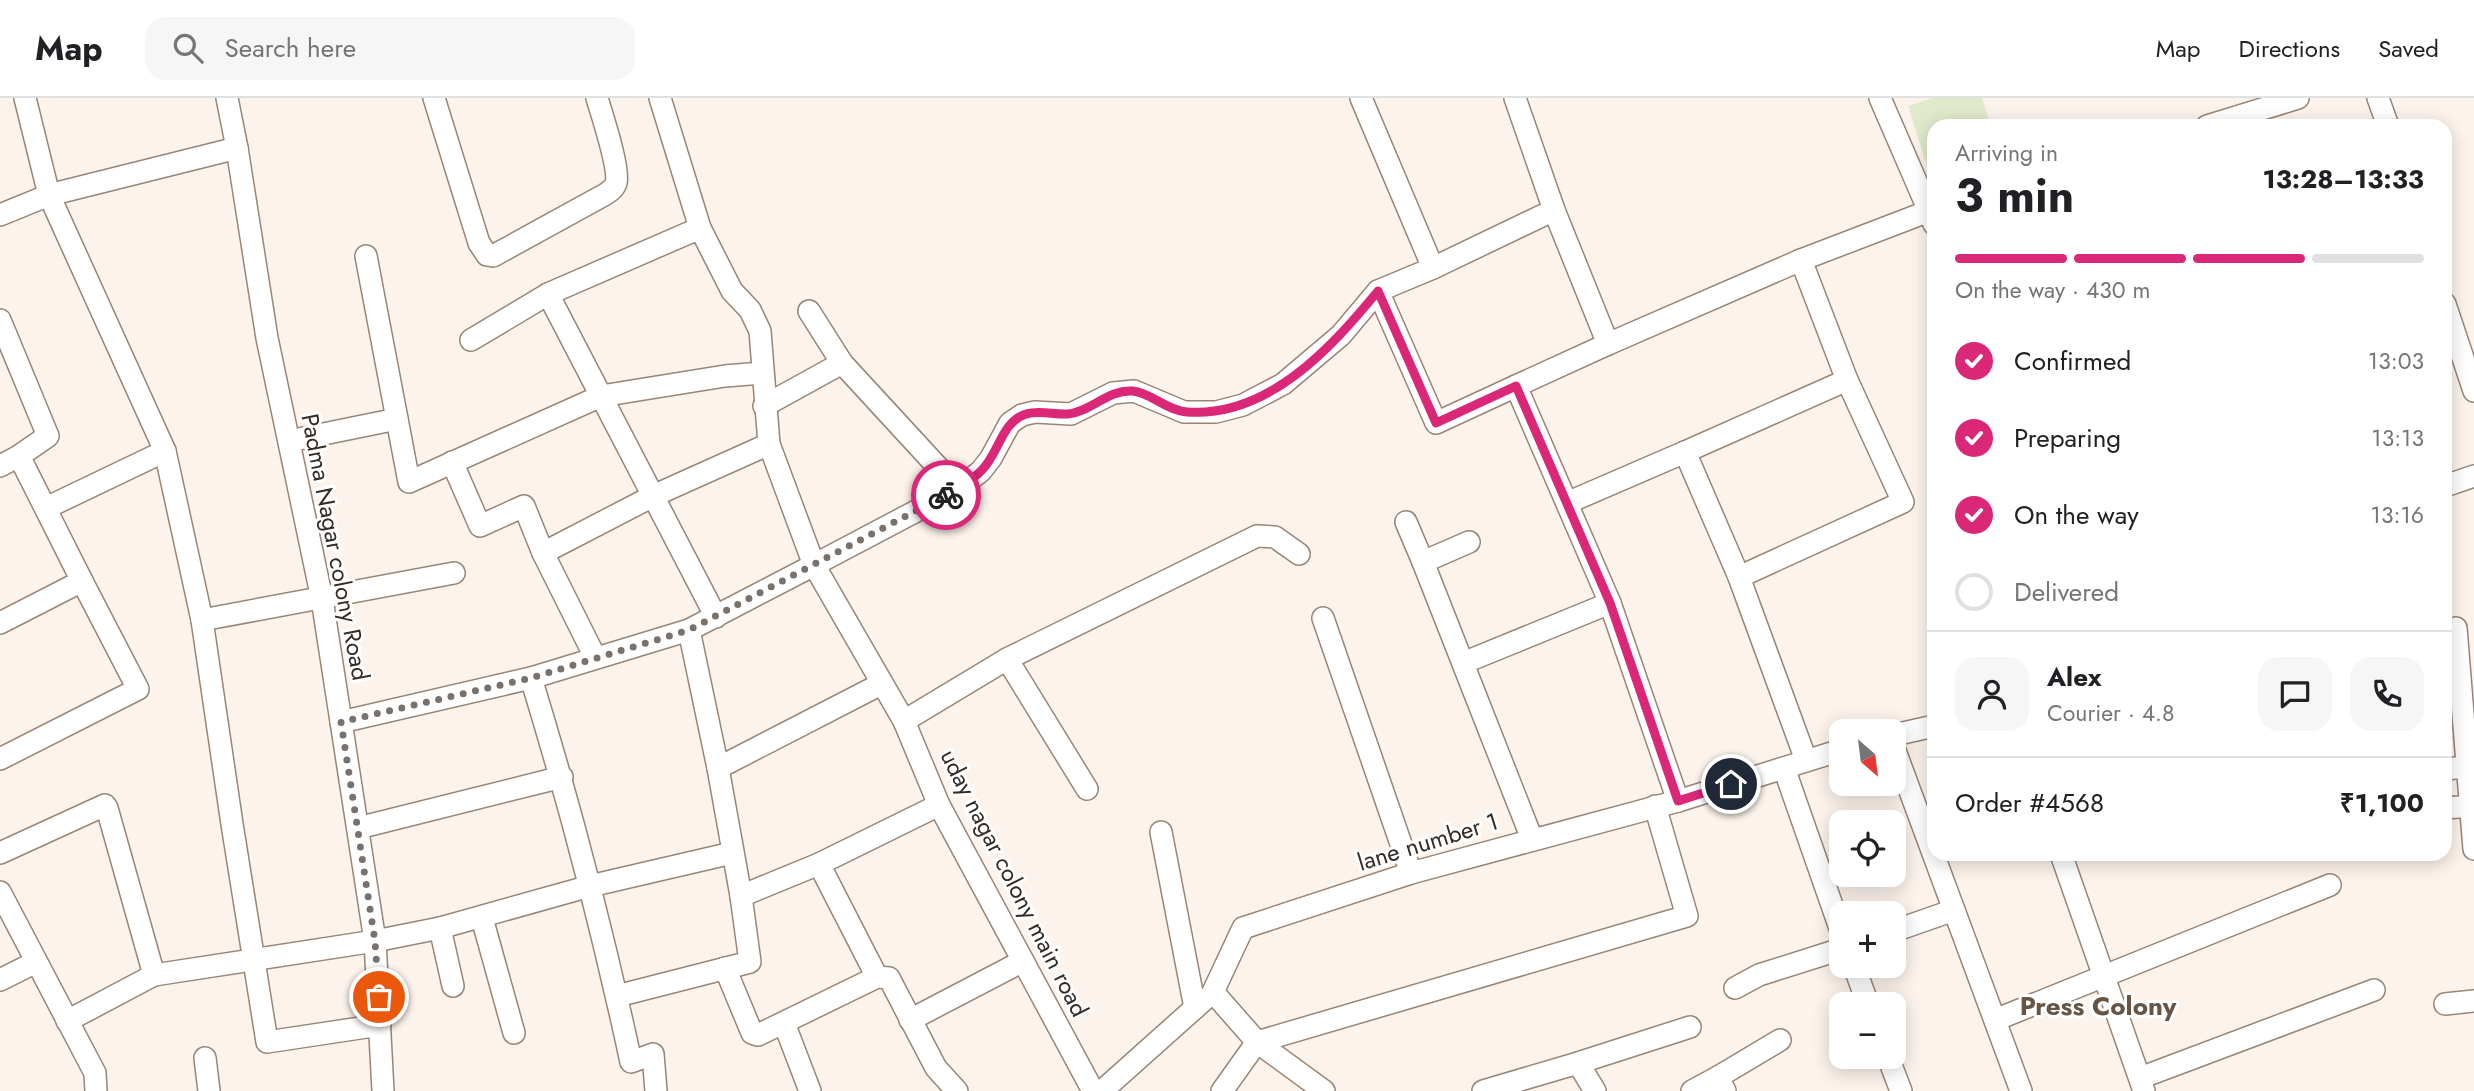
<!DOCTYPE html>
<html lang="en">
<head>
<meta charset="utf-8">
<style>
  :root { --surface:#fff; --page:#f6f6f6; --text:#202124; --muted:#757577; --line:#e0e0e0; --accent:#db2777 }
  body { margin:0; font-family:Jost,sans-serif; background:var(--page); color:var(--text); height:100vh; display:flex; flex-direction:column; font-size:26px; white-space:nowrap }
  * { box-sizing:border-box; margin:0 }
  p { font-size:23px; color:var(--muted) }
  .icon { flex:none; width:38px; height:38px; fill:none; stroke:currentColor; stroke-width:2; stroke-linecap:round; stroke-linejoin:round }
  .map { position:relative; flex:1; overflow:hidden }
  .sheet { position:absolute; left:1927px; top:21px; width:525px; height:742px; display:flex; flex-direction:column; background:var(--surface); border-radius:21px; box-shadow:0 4px 18px #0003 }
  .sheet>* { flex:none }
  .needle { width:46px; rotate:152deg }
  .fabs { position:absolute; left:1829px; top:621px; display:grid; gap:14px }
  .fabs a { display:grid; place-items:center; width:77px; height:77px; border-radius:14px; background:var(--surface); box-shadow:0 4px 18px #0003; font-size:35px }
  .pin { position:absolute; display:grid; place-items:center; width:60px; height:60px; color:#fff; margin:-30px; border:4px solid #fff; border-radius:50%; box-shadow:0 2px 7px #0007 }
  .courier { position:absolute; display:grid; place-items:center; width:70px; height:70px; margin:-35px; border:5px solid #db2777; border-radius:50%; background:#fff; color:#222; box-shadow:0 2px 9px #0007 }
  .overview em { font-style:normal; font-weight:700 }
  .overview div { display:flex; flex-direction:column-reverse }
  .overview { display:flex; align-items:center; justify-content:space-between; height:119px; padding:0 28px }
  h1 { font-size:46px; font-weight:700; line-height:52px }
  .bar { display:grid; grid-template-columns:repeat(4,1fr); gap:10px 7px; align-content:center; height:84px; padding:0 28px }
  .bar i { height:9px; border-radius:5px; background:var(--line) }
  .bar .on { background:var(--accent) }
  .bar p { grid-column:span 4 }
  .line { display:flex; align-items:center; gap:18px; padding:0 28px; border-top:2px solid var(--line) }
  .line div { flex:1 }
  .round { display:grid; place-items:center; flex:none; width:74px; height:74px; border-radius:21px; background:var(--page) }
  ol { padding:0 28px; list-style:none }
  li { display:flex; align-items:center; gap:21px; height:77px }
  li p { margin-inline-start:auto }
  li .icon { padding:7px; border-radius:50%; background:var(--accent); color:#fff; stroke-width:4 }
  li:last-child { color:var(--muted) }
  li i { width:38px; height:38px; border:4px solid var(--line); border-radius:50% }
  header { display:flex; align-items:center; gap:42px; box-sizing:border-box; height:98px; padding:0 35px; background:var(--surface); border-bottom:2px solid var(--line) }
  header strong { font-size:33px }
  nav { display:flex; gap:38px; margin-inline-start:auto; font-size:24px }
  .search { width:490px; height:63px; background:var(--page); display:flex; align-items:center; gap:18px; box-sizing:border-box; padding:0 24px; border-radius:21px; color:var(--muted); font-size:26px }
  .map>svg:first-child { display:block }
  .green { fill:#e0eacb }
  .lines { fill:none; stroke-linecap:round; stroke-linejoin:round }
  .minor-casing { stroke:#998576; stroke-width:24 }
  .minor { stroke:#fff; stroke-width:21 }
  .done { stroke:#79716b; stroke-width:7; stroke-dasharray:0 12.6 }
  .route { stroke:#db2777; stroke-width:9 }
  .labels { text-anchor:middle; stroke-width:6; stroke-linejoin:round; paint-order:stroke }
  .street-label { font-size:24px; fill:#332b25; stroke:#fff }
  .neighbourhood-label { font-size:26px; font-weight:bold; fill:#665445; stroke:#fff }
</style>
</head>
<body>
<header>
<strong>Map</strong>
<div class="search"><svg class="icon" aria-label="search" viewBox="0 0 24 24"><circle cx="10" cy="10" r="6"/><path d="M15 15l6 6"/></svg>Search here</div>
<nav><a>Map</a><a>Directions</a><a>Saved</a></nav>
</header>
<div class="map">
<svg width="2474" height="993" viewBox="0 0 2474 993">
  <rect width="100%" height="100%" fill="#fcf3ec"/>
  <path class="green" d="M1932,0h50l9,28h-57l-1,59 -25,-79z"/>
  <g class="lines">
    <defs>
      <g id="minor">
        <path d="M25,0l24,97 116,256 37,169"/>
        <path d="M227,0l10,50 30,190 55,261 53,342 8,150"/>
        <path d="M434,0l45,145 8,12 6,1 111,-61c5,-3 10,-6 12,-12 4,-14 -14,-68 -19,-85"/>
        <path d="M660,0l40,130"/>
        <path d="M1361,0l72,170 121,-58"/>
        <path d="M1515,0l39,112 54,134 193,-84"/>
        <path d="M1880,0l49,113 5,-1"/>
        <path d="M2378,0l10,28"/>
        <path d="M2207,28l91,-28"/>
        <path d="M0,117l49,-20 188,-47"/>
        <path d="M366,158l43,226 192,-86 124,-20 37,-3"/>
        <path d="M1433,170l-55,23 58,132 80,-37"/>
        <path d="M2445,206l29,87"/>
        <path d="M809,213l33,52 116,126"/>
        <path d="M0,222l48,116 -29,20 63,125"/>
        <path d="M471,242l77,-46"/>
        <path d="M1608,246l-92,42 94,217 68,198"/>
        <path d="M764,308l78,-43"/>
        <path d="M289,343l108,-22"/>
        <path d="M452,364l28,64 44,-20 19,47 52,104"/>
        <path d="M0,368l19,-10"/>
        <path d="M2445,388l29,-10"/>
        <path d="M1567,405l118,-51"/>
        <path d="M46,410l119,-57"/>
        <path d="M1406,424l17,40"/>
        <path d="M1469,444l-46,20 109,277"/>
        <path d="M543,455l110,-57 116,-52"/>
        <path d="M1739,479l-54,-125 162,-72"/>
        <path d="M716,519l-168,-323 152,-66 32,63 18,19 10,21 9,113 45,121 144,-76 23,-18 10,-13 19,-35 12,-8 13,-3 36,2 42,-21 21,-2 50,21h32l27,-7 40,-21 58,-49 37,-44"/>
        <path d="M1323,520l88,255"/>
        <path d="M0,525l82,-42 56,108 -138,70"/>
        <path d="M2456,530l18,221"/>
        <path d="M689,532l29,138 23,128 78,-32 58,113 -119,58 -6,-2 -27,-65"/>
        <path d="M1007,561l80,130"/>
        <path d="M1463,565l147,-60"/>
        <path d="M341,624l190,-44"/>
        <path d="M1894,637l40,-9"/>
        <path d="M1894,650l127,343"/>
        <path d="M1806,662l-67,-183 164,-75 -56,-122 -46,-120 128,-49 5,13"/>
        <path d="M718,670l163,-84"/>
        <path d="M1784,670l57,163"/>
        <path d="M2445,671l22,-2"/>
        <path d="M2445,710l29,-2"/>
        <path d="M358,730l204,-51"/>
        <path d="M1161,734l34,176"/>
        <path d="M0,755l105,-48 2,3 47,167 221,-34 65,-13 150,-42 142,-33"/>
        <path d="M2061,756l83,237"/>
        <path d="M819,766l120,-59"/>
        <path d="M0,794l95,181 1,18"/>
        <path d="M482,820l32,115"/>
        <path d="M440,830l13,58"/>
        <path d="M1894,833l60,-21"/>
        <path d="M1854,868l14,38"/>
        <path d="M877,879l12,1 47,90 21,23"/>
        <path d="M0,882l36,-18"/>
        <path d="M1735,890l24,-13 82,-26"/>
        <path d="M617,898l133,-34 -9,-66"/>
        <path d="M2445,906l29,-3"/>
        <path d="M910,922l113,-59"/>
        <path d="M1995,922l335,-135"/>
        <path d="M67,923l87,-46"/>
        <path d="M784,925l26,68"/>
        <path d="M380,927l-113,17 -35,-218 -30,-204 252,-47"/>
        <path d="M1888,959l13,34"/>
        <path d="M205,960l4,33"/>
        <path d="M1578,965l17,28"/>
        <path d="M1718,979l62,-37"/>
        <path d="M2140,980l234,-88"/>
        <path d="M656,993l-3,-37 -22,8c-28,-130 -61,-257 -100,-384l158,-48 125,-65 90,156"/>
        <path d="M1093,993l-154,-286 -35,-84 103,-62 250,-123 18,1 24,17"/>
        <path d="M1102,993l103,-92"/>
        <path d="M1222,993l35,-49 430,-126 -32,-110"/>
        <path d="M1324,993l-67,-49 -44,-50 30,-64 168,-55 267,-72 163,-51"/>
        <path d="M1483,993l95,-28 112,-36"/>
        <path d="M1692,993l26,-14 7,14"/>
      </g>
    </defs>
    <use href="#minor" class="minor-casing"/>
    <use href="#minor" class="minor"/>
  </g>
  <g class="lines">
    <path class="done" d="M379,899l-4,-56 -34,-219 190,-44 158,-48 257,-135"/>
    <path class="route" d="M946,397c12,-6 25,-14 35,-24 18,-17 20,-49 45,-57 14,-4 28,1 42,0 23,-2 40,-25 65,-23 18,2 35,20 54,21 81,6 144,-64 191,-121l58,132 80,-37 94,217 68,198 53,-17"/>
  </g>
  <g class="labels">
    <g class="street-label">
      <text transform="translate(335 449) rotate(79)" y="8">Padma Nagar colony Road</text>
      <text transform="translate(1428 744) rotate(-17)" y="8">lane number 1</text>
      <text transform="translate(1014 785) rotate(63)" y="8">uday nagar colony main road</text>
    </g>
    <g class="neighbourhood-label">
      <text x="2098" y="917">Press Colony</text>
    </g>
  </g>
</svg>
<div class="fabs">
<a><svg class="needle" viewBox="-14 -14 28 28"><path d="M0-13l5 13h-10z" fill="#e53935"/><path d="M0 13l5-13h-10z" fill="#757577"/></svg></a>
<a><svg class="icon" aria-label="locate" viewBox="0 0 24 24"><circle cx="12" cy="12" r="6"/><path d="M12 2v4M12 18v4M2 12h4M18 12h4"/></svg></a>
<a>+</a>
<a>−</a>
</div>
<div class="pin" style="left:379px;top:899px;background:#ea580c"><svg class="icon" aria-label="bag" viewBox="0 0 24 24"><path d="M5 8h14l-1 12H6zM9 8a3 3 0 0 1 6 0"/></svg></div>
<div class="pin" style="left:1731px;top:686px;background:#1f2937"><svg class="icon" aria-label="home" viewBox="0 0 24 24"><path d="M3 11l9-7 9 7M6 9v11h12V9"/></svg></div>
<div class="courier" style="left:946px;top:397px"><svg class="icon" aria-label="bike" viewBox="0 0 24 24"><circle cx="6" cy="16" r="4"/><circle cx="18" cy="16" r="4"/><path d="M6 16l4-8h5l3 8M10 8l3 8H6M13 5h3"/></svg></div>
<section class="sheet">
<div class="overview"><div><h1>3 min</h1><p>Arriving in</p></div><em>13:28–13:33</em></div>
<div class="bar"><i class="on"></i><i class="on"></i><i class="on"></i><i></i><p>On the way · 430 m</p></div>
<ol>
<li><svg class="icon" aria-label="check" viewBox="0 0 24 24"><path d="M5 12l5 5 9-10"/></svg>Confirmed<p>13:03</p></li>
<li><svg class="icon" aria-label="check" viewBox="0 0 24 24"><path d="M5 12l5 5 9-10"/></svg>Preparing<p>13:13</p></li>
<li><svg class="icon" aria-label="check" viewBox="0 0 24 24"><path d="M5 12l5 5 9-10"/></svg>On the way<p>13:16</p></li>
<li><i></i>Delivered</li>
</ol>
<div class="line" style="height:126px"><a class="round"><svg class="icon" aria-label="person" viewBox="0 0 24 24"><circle cx="12" cy="8" r="4"/><path d="M4 21q1-7 8-7t8 7"/></svg></a><div><b>Alex</b><p>Courier · 4.8</p></div><a class="round"><svg class="icon" aria-label="chat" viewBox="0 0 24 24"><path d="M4 5h16v11H9l-5 4z"/></svg></a><a class="round"><svg class="icon" aria-label="phone" viewBox="0 0 24 24"><path d="M5 4h4l2 5-3 2q2 4 5 5l2-3 5 2v4C11 20 4 13 5 4z"/></svg></a></div>
<div class="line" style="height:91px"><div>Order #4568</div><b>₹1,100</b></div>
</section>
</div>
</body>
</html>
